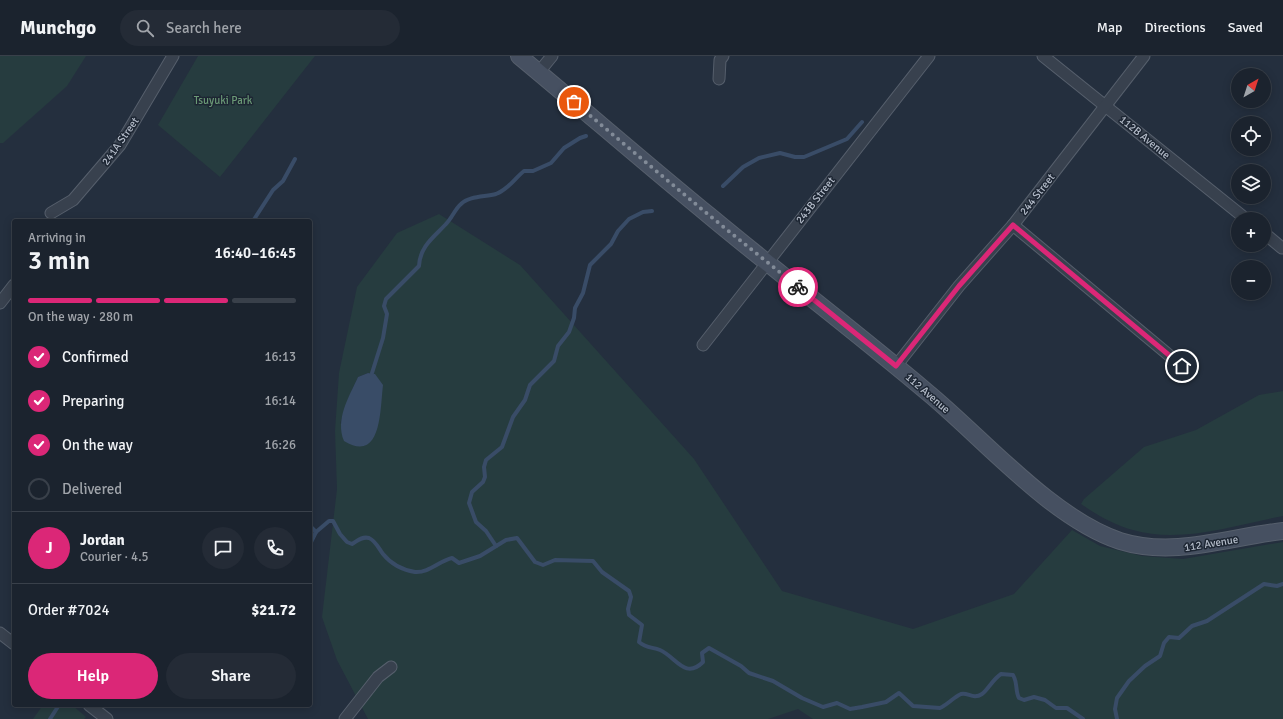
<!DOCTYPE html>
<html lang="en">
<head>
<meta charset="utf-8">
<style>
  :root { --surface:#1b232e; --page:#242b36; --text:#f1f3f6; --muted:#a0a4aa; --line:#39404a; --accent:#db2777 }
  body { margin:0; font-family:Signika,sans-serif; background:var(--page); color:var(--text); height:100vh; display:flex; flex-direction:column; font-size:15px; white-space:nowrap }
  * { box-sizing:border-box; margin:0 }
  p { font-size:13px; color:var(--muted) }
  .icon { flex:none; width:22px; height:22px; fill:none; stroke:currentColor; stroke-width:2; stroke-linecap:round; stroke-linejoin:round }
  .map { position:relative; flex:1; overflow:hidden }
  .panel { position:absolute; left:12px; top:163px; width:300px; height:488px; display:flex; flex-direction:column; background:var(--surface); border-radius:4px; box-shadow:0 2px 10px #0003,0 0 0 1px var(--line) }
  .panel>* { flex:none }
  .needle { width:26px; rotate:39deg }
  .buttons { position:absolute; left:1231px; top:12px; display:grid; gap:8px }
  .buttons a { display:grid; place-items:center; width:40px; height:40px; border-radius:50%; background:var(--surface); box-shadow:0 2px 10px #0003,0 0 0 1px var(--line); font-size:20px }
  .pin { position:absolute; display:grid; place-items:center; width:34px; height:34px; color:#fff; margin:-17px; border:2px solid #fff; border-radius:50%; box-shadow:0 1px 4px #0007 }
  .courier { position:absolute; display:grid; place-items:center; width:40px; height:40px; margin:-20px; border:3px solid #db2777; border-radius:50%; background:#fff; color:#222; box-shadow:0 1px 5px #0007 }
  .head em { font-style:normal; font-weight:600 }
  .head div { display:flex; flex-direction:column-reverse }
  .head { display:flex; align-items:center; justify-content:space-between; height:68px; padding:0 16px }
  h1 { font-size:26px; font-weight:600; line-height:30px }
  .bar { display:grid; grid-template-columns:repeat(4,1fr); gap:6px 4px; align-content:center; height:48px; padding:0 16px }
  .bar i { height:5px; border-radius:3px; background:var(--line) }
  .bar .active { background:var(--accent) }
  .bar p { grid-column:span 4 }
  .line { display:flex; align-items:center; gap:10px; padding:0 16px; border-top:1px solid var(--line) }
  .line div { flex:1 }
  .round { display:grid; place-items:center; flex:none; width:42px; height:42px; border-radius:21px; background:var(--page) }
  ol { padding:0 16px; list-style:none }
  li { display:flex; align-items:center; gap:12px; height:44px }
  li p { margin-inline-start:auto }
  li .icon { padding:4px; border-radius:50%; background:var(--accent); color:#fff; stroke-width:4 }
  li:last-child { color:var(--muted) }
  li i { width:22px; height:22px; border:2px solid var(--line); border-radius:50% }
  .cta { display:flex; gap:8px; margin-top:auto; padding:8px 16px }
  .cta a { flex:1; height:46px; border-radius:24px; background:var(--accent); color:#fff; font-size:16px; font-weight:600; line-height:46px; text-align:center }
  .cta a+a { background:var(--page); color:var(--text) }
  header { display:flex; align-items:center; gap:24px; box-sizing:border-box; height:56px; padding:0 20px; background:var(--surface); border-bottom:1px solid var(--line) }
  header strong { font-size:19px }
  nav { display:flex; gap:22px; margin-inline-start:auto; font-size:14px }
  .search { width:280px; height:36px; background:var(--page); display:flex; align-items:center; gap:10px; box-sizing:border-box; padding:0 14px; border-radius:22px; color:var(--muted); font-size:15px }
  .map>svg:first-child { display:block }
  .green { fill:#263c3f; fill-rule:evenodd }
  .water { fill:#394c67 }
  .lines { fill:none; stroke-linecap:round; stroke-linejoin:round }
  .stream { stroke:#394c67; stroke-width:4 }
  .street-casing { stroke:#565f6c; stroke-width:13 }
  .secondary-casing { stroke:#565f6c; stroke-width:18 }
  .street { stroke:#38414e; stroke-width:11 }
  .secondary { stroke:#465061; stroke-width:16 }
  .done { stroke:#828b98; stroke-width:4; stroke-dasharray:0 7.2 }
  .route { stroke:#db2777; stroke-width:5 }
  .labels { text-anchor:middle; stroke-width:3; stroke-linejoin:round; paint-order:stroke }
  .park-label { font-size:11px; fill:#6b9a76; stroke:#1d2633 }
  .street-label { font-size:11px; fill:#b4bcc9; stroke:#1d2633 }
</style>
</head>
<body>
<header>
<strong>Munchgo</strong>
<div class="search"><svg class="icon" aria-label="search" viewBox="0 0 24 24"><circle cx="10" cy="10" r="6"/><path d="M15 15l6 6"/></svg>Search here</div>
<nav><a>Map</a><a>Directions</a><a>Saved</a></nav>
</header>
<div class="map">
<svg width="1283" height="663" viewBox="0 0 1283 663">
  <rect width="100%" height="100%" fill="#242f3e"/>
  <g class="green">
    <path d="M0,0h86l-19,30 -64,57h-3z"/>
    <path d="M198,0h117l-95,121 -62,-52z"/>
    <path d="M439,158l81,51 174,194 88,132 131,38 101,-35 58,-64 28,16 42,10 41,3 100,-17v177h-470l-15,-10 -30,10h-400l-31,-59 -15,-43 15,-128 -2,-58 4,-58 18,-86 40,-54zM368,317l7,1 -35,50 8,-25 10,-22z"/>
    <path d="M1283,335v125c-48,9 -102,28 -150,14 -19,-5 -36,-15 -52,-26l3,-5 60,-52 52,-17 63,-35z"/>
    <path d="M43,649h29l14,12 -2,2h-51z"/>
  </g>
  <path class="water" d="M368,317l7,1 8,11c-3,24 -1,79 -39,56 -9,-22 5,-44 14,-64z"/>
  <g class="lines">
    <g class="stream">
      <path d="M723,130l20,-19 16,-9 21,-5 15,4h9l43,-18 15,-17"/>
      <path d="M253,165l20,-31 10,-9 12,-22"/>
      <path d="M372,317l11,-35 4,-24 -3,-8 2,-7 33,-33c1,-20 15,-29 27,-42 6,-6 9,-15 15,-20 8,-8 24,-7 35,-10 13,-5 18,-15 28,-23h9l18,-8 13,-15 16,-10 6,-2"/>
      <path d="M310,470l6,6"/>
      <path d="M310,488l6,-12 13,-11h4l7,13 7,8 5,2c5,-3 10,-8 17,-6 7,3 10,11 14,16 8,10 20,16 32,18 14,1 24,-11 37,-14l7,5 21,-7 26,-16 11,-2 18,24 8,3 12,-5 38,1 9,11 27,19 2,6 -3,12 1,6 13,10 -3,17c7,6 13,5 21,8 16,7 25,30 43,12l-1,-9 7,-5 32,18 8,7 24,8 29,17 21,9 14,-4 13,6 12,-2 24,-5 13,-9 14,13 27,2c7,-3 14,-11 21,-14 7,-2 12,6 21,0 5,-3 11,-15 19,-20l12,1c5,8 2,16 6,23l5,2 10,-3 11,3 11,8h11l16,11"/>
      <path d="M496,490l-10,-15 -10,-9 -7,-19 3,-11 11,-10 2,-5 -1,-10 2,-7 16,-13 11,-30 12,-17 5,-15 24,-24 4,-15 11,-14 5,-14 1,-10 8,-15 7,-28 21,-21 7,-13 11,-12 14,-7 9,-1"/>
      <path d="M50,663l9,-14"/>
      <path d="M1117,663l-2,-10 2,-11 12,-17 16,-15 15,-10 4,-13 5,-6 10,1 13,-12 15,-5 57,-37 13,2 6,-2"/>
    </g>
    <defs>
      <g id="street">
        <path d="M1043,0l203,163"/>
        <path d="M539,16l13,-16"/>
        <path d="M719,23l1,-19 3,-4"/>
        <path d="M51,157l22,-13 47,-55 53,-89"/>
        <path d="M1013,169l169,141"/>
        <path d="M1264,177l18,15"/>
        <path d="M0,247l14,-18"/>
        <path d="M703,289l226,-289"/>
        <path d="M896,310l63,-80 54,-61 131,-169"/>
        <path d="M0,577l14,11"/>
        <path d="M89,649l18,14"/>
        <path d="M345,663l33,-42 13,-10"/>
      </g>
      <path id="secondary" d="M519,0c64,53 127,108 192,161 71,59 145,115 216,175 56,46 124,126 193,149 54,17 109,-4 163,-10"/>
    </defs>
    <use href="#street" class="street-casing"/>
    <use href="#secondary" class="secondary-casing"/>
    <use href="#street" class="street"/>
    <use href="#secondary" class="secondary"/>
  </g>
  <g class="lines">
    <path class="done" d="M574,46l136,114 88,71"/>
    <path class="route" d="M798,231l98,79 63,-80 54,-61 169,141"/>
  </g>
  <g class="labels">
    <g class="park-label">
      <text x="223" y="48">Tsuyuki Park</text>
    </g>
    <g class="street-label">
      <text transform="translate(1145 81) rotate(39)" y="4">112B Avenue</text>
      <text transform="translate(120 85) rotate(-55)" y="4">241A Street</text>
      <text transform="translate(1037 138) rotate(-52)" y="4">244 Street</text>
      <text transform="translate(815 144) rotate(-52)" y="4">243B Street</text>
      <text transform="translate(928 337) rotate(41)" y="4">112 Avenue</text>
      <text transform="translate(1211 487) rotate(-9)" y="4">112 Avenue</text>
    </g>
  </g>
</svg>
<div class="buttons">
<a><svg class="needle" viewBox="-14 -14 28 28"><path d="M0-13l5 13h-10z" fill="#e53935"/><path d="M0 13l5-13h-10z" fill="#a0a4aa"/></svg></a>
<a><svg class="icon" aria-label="locate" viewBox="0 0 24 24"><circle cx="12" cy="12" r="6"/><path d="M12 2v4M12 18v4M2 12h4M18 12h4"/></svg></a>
<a><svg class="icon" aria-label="layers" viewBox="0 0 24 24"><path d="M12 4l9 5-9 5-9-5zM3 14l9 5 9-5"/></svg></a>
<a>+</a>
<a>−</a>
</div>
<div class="pin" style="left:574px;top:46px;background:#ea580c"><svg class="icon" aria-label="bag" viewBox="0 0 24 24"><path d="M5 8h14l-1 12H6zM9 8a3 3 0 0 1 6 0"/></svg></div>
<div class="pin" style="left:1182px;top:310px;background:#1f2937"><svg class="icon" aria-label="home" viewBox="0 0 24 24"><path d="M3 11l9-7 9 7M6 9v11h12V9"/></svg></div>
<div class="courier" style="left:798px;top:231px"><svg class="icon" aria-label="bike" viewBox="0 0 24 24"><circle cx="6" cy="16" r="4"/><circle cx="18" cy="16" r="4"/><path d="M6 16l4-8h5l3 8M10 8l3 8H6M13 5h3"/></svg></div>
<section class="panel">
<div class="head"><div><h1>3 min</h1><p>Arriving in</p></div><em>16:40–16:45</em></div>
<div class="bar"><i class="active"></i><i class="active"></i><i class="active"></i><i></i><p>On the way · 280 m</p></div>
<ol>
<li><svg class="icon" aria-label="check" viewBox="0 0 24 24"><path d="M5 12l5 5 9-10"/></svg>Confirmed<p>16:13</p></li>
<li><svg class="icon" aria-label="check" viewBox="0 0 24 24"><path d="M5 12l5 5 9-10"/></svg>Preparing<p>16:14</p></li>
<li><svg class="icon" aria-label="check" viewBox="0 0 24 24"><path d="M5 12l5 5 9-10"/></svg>On the way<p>16:26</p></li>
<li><i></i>Delivered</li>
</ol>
<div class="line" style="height:72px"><b class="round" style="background:var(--accent);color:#fff">J</b><div><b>Jordan</b><p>Courier · 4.5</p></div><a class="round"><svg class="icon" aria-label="chat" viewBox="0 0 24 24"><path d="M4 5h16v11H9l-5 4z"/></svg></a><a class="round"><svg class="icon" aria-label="phone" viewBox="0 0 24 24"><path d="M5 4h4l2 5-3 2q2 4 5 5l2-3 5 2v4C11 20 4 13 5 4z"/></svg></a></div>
<div class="line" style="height:52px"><div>Order #7024</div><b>$21.72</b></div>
<div class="cta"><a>Help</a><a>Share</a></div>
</section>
</div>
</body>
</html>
